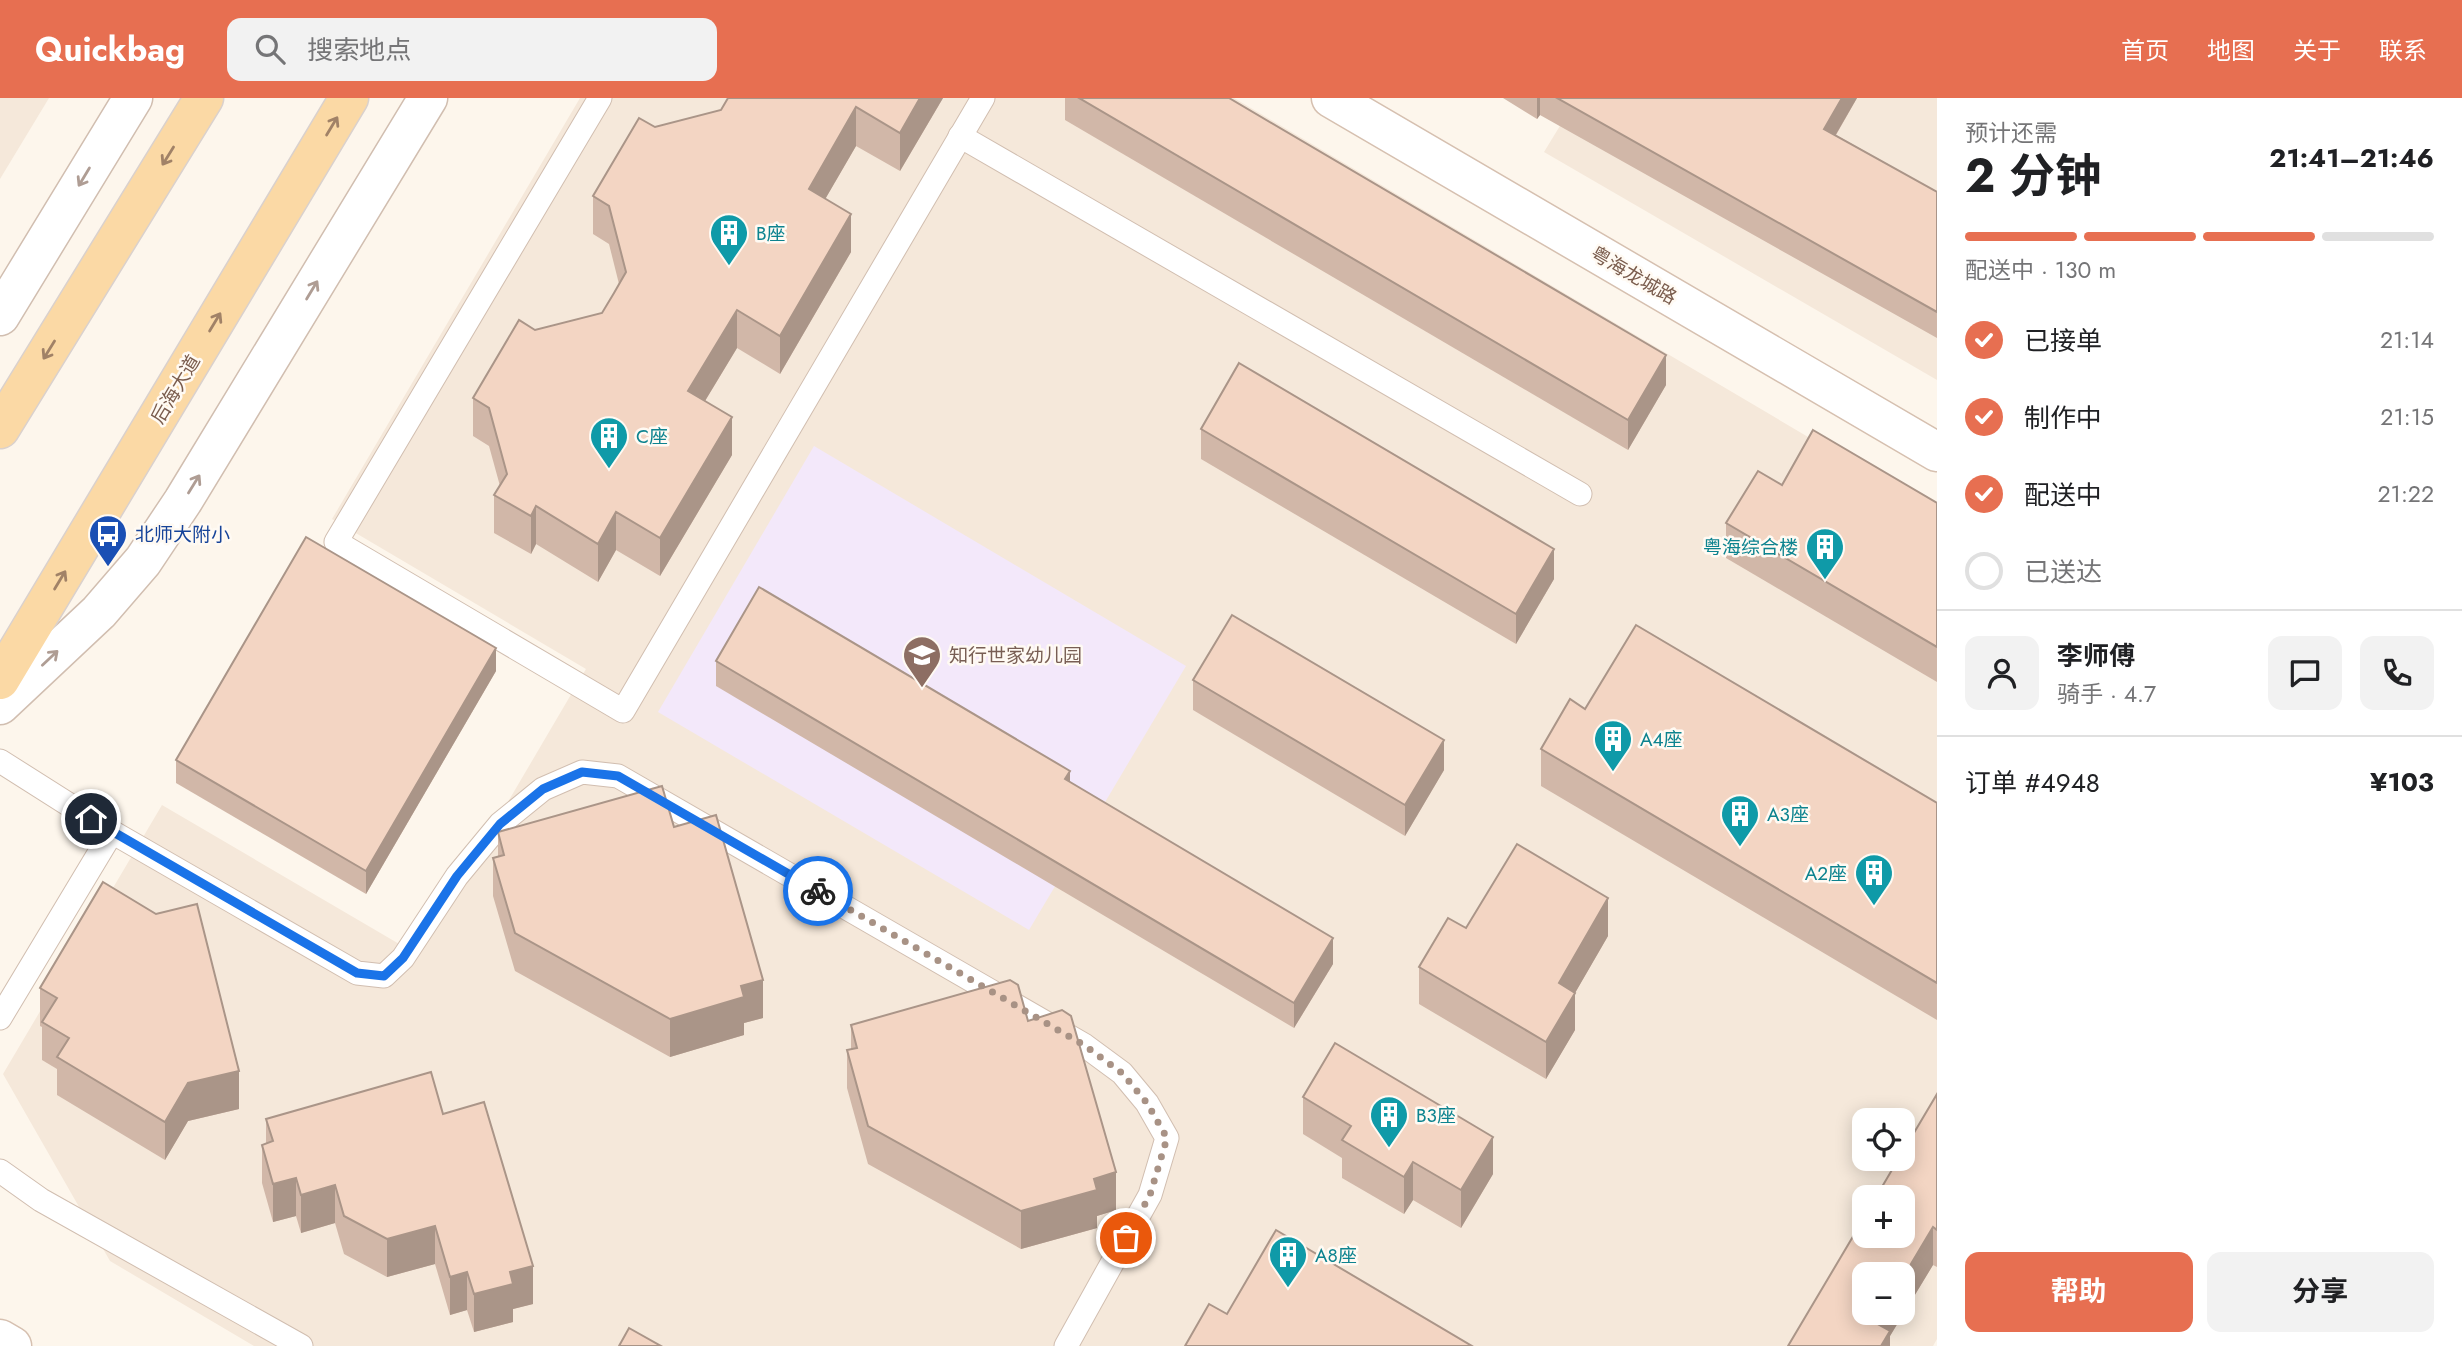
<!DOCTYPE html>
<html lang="zh">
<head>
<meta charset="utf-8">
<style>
  :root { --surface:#fff; --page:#f2f2f2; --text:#202124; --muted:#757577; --line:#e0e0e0; --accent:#e76f51 }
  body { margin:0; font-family:Jost,"Noto Sans SC",sans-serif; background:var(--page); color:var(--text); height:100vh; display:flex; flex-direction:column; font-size:26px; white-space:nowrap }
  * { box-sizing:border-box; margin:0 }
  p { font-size:23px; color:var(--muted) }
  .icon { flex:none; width:38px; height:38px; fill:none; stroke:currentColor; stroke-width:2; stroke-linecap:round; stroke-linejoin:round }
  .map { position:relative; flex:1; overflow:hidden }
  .sheet { display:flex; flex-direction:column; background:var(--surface); width:525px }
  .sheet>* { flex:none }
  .buttons { position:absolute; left:1852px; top:1010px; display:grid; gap:14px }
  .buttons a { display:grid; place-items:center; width:63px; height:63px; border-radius:14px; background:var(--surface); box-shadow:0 4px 18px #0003; font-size:35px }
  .pin { position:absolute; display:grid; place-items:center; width:60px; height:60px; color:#fff; margin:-30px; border:4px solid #fff; border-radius:50%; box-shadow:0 2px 7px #0007 }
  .courier { position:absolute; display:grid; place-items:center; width:70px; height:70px; margin:-35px; border:5px solid #1a73e8; border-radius:50%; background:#fff; color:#222; box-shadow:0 2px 9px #0007 }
  .overview em { font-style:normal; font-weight:700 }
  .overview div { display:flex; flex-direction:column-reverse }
  .overview { display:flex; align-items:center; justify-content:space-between; height:119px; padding:0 28px }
  h1 { font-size:46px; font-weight:700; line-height:52px }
  .bar { display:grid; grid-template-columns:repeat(4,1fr); gap:10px 7px; align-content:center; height:84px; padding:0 28px }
  .bar i { height:9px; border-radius:5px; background:var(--line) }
  .bar .current { background:var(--accent) }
  .bar p { grid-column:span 4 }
  .line { display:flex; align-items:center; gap:18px; padding:0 28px; border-top:2px solid var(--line) }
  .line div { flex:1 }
  .round { display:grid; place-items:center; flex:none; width:74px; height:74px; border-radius:14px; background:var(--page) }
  ol { padding:0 28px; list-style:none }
  li { display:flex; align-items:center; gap:21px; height:77px }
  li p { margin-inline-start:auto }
  li .icon { padding:7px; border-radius:50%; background:var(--accent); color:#fff; stroke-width:4 }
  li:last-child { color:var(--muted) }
  li i { width:38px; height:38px; border:4px solid var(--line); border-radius:50% }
  .button { display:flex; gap:14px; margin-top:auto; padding:14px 28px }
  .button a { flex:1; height:80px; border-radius:14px; background:var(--accent); color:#fff; font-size:28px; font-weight:700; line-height:80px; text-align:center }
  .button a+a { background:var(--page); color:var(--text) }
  header { display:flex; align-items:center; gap:42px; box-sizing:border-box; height:98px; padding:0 35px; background:var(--accent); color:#fff }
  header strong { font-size:33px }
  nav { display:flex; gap:38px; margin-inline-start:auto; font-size:24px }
  .search { width:490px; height:63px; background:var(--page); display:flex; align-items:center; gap:18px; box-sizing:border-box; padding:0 24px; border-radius:14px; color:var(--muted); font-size:26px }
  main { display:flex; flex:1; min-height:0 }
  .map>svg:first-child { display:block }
  .residential { fill:#f5e8da; fill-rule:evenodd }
  .education { fill:#f3e8fa }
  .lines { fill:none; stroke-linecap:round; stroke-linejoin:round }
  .lane-casing { stroke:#d1beb0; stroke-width:25 }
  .street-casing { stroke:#d1beb0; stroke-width:41 }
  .secondary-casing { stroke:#d6c0b0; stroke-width:41 }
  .primary-casing { stroke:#dad1cd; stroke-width:41 }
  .lane { stroke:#fff; stroke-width:23 }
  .street { stroke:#fff; stroke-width:38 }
  .secondary { stroke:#fff; stroke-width:38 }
  .primary { stroke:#fbd9a5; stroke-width:38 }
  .wall { fill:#d1b7a8 }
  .shaded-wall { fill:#aa9588 }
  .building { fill:#f3d5c3; stroke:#aa9588; stroke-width:2 }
  .oneway { stroke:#a18267 }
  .oneway2 { stroke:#af9d94 }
  .done { stroke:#a89285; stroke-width:7; stroke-dasharray:0 12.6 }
  .route { stroke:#1a73e8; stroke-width:9 }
  .labels { text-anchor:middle; stroke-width:5; stroke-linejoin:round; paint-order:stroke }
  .culture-label { font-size:19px; fill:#0d838f; stroke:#fffaf3; text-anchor:start }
  .street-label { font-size:19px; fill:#7a5c4d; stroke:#fffaf3 }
  .transit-label { font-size:19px; fill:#164399; stroke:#fffaf3; text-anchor:start }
  .education-label { font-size:19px; fill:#785e54; stroke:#fffaf3; text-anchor:start }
</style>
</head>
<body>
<header>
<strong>Quickbag</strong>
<div class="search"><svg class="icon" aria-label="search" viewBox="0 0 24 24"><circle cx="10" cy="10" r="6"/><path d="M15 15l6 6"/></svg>搜索地点</div>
<nav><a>首页</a><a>地图</a><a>关于</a><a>联系</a></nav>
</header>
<main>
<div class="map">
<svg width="1937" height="1248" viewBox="0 0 1937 1248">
  <rect width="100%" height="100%" fill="#fdf6ec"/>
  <g class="residential">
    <path d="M0,0h49l-49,81z"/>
    <path d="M580,0h654l703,415v826l-4,7h-1679l-144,-85 -107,-187 159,-269 256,150 168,-286 -254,-150zM1864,1022h38v38h-38zM1864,1099h38v39h-38zM1864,1176h38v38h-38z"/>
    <path d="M1577,0h360v282l-393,-228z"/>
  </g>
  <path class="education" d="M814,348l372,220 -157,264 -371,-218z"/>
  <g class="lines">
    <defs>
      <g id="lane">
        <path d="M600,0l-264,444 287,169 360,-613"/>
        <path d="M960,38l620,358"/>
        <path d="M0,663l112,71 245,141 27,3 19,-18 54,-82 43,-52 43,-35 39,-17 36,4 466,269 38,28 25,30 20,35 -17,57 -84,151"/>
        <path d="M0,920l112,-186"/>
        <path d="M0,1073l41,29 260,146"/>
      </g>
      <g id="street">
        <path d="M0,218l133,-218"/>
        <path d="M0,607l99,-93 44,-51 40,-60 245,-403"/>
      </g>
      <g id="secondary">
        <path d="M1331,0l606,354"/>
        <path d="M0,1241l12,7"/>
      </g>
      <g id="primary">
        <path d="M0,331l204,-331"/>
        <path d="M0,582l349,-582"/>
      </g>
    </defs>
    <use href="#lane" class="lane-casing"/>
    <use href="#street" class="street-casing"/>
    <use href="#secondary" class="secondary-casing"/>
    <use href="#primary" class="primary-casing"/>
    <use href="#lane" class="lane"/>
    <use href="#street" class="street"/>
    <use href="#secondary" class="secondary"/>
    <use href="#primary" class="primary"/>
  </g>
  <g class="wall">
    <path d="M943,0l-43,73 -44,-25 -18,31 -13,22 26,53 -71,122 -43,-26 -32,53 27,54 -72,121 -44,-26 -18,32 -62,-38 -5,10 -37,-21v-38l6,-9 -11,-40 -16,-10v-38l62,-68 67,-17 17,-29 -10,-40 -16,-10v-38l62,-69z"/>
    <path d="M1065,0h164l437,287 -38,65 -563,-330z"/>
    <path d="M1503,0h354l-21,37 101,57v146l-397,-223 -3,4z"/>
    <path d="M1201,331l353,150 -38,65 -315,-185z"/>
    <path d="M1782,387l155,18v179l-211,-124v-35z"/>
    <path d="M716,563l354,121 263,182 -39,64 -578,-342z"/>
    <path d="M496,573l-130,223 -190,-111v-23z"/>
    <path d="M1193,582l251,90 -39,66 -212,-126z"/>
    <path d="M1585,611l352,94v217l-396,-234v-37z"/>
    <path d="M674,729l89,191 -19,5v12l-74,22 -155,-86 -22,-75v-38l5,-2v-24z"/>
    <path d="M1466,830l142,8 -33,57v37l-29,49 -127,-75v-37z"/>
    <path d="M40,890l199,121 -51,12 -23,39 -108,-65v-26l-15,-9v-33l-2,-1z"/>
    <path d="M1028,923l88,189 -19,6v12l-76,21 -153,-85 -21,-76v-38l4,-1v-24z"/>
    <path d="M1937,996v173l-4,-2 -43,71v10h-102z"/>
    <path d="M1303,999l190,77 -32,54 -48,-28 -9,14 -62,-36v-20l-39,-24z"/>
    <path d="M443,1016l90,190 -20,5v13l-39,10 -7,-22 -17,5 -15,-51 -48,13 -43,-23 -9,-31 -34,10 -5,-17 -23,6 -11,-39v-38l4,-2v-24z"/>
  </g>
  <g class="shaded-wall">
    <path d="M920,0h23l-43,73v-38z"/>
    <path d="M1537,0h3v17l-3,4z"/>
    <path d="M1842,0h15l-33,57v-26z"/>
    <path d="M856,9v39l-47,81v-38z"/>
    <path d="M851,116v38l-71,122v-38z"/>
    <path d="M737,212v38l-49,81v-38z"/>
    <path d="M1666,257v30l-38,65v-30z"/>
    <path d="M732,319v38l-72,121v-38z"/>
    <path d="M536,408v38l-5,10v-38z"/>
    <path d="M616,414v38l-18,32v-38z"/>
    <path d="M1554,451v30l-38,65v-30z"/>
    <path d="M496,550v23l-130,223v-23z"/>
    <path d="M1444,642v30l-39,66v-31z"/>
    <path d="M1070,673v26l-5,-18z"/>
    <path d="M1608,800v38l-33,57v37l-29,49v-37l13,-59z"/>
    <path d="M1333,840v26l-39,64v-25z"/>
    <path d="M763,882v38l-19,5v12l-74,22v-38l71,-33z"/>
    <path d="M239,973v38l-51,12 -23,39v-38l23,-39z"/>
    <path d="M1493,1039v37l-32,54v-38z"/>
    <path d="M1413,1064v38l-9,14v-37z"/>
    <path d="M1116,1074v38l-19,6v12l-76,21v-38l73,-32z"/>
    <path d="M296,1080v38l-23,6v-38z"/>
    <path d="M335,1087v38l-34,10v-38z"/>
    <path d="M435,1128v38l-48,13v-38z"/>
    <path d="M1933,1129v38l-43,71v10h-14v-23l6,-11h20v-33z"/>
    <path d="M533,1168v38l-20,5v13l-39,10v-38l36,-22z"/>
    <path d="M467,1174v38l-17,5v-38z"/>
  </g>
  <g class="building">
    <path d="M728,0h192l-20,35 -44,-26 -47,82 42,25 -71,122 -43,-26 -49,81 44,26 -72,121 -44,-26 -18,32 -62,-38 -5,10 -37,-21 13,-21 -18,-66 -16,-10 46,-78 16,10 67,-17 12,-20 12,-21 -17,-66 -16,-10 46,-78 16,9 66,-17z"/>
    <path d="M1079,0h150l437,257 -38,65z"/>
    <path d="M1557,0h285l-18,31 113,63v120z"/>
    <path d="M1239,265l315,186 -38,65 -315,-185z"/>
    <path d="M1813,332l124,73v144l-211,-124 32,-52 24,14z"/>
    <path d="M306,439l190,111 -130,223 -190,-111z"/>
    <path d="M759,489l311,184 -5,8 268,159 -39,65 -578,-342z"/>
    <path d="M1232,517l212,125 -39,65 -212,-125z"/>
    <path d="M1636,527l301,178v180l-396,-234 29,-50 15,10z"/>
    <path d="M662,688l12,41 42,-12 47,165 -22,6 3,11 -74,22 -155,-86 -22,-75 11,-3 -6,-23z"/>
    <path d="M1517,746l91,54 -49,85 16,10 -29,49 -127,-75 29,-49 18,10z"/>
    <path d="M103,784l53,32 41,-10 42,167 -51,12 -23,39 -108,-65 12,-19 -27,-16 15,-24 -17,-10z"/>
    <path d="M1010,882l8,5 10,36 34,-11 9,6 45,156 -22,7 3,11 -76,21 -153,-85 -21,-76 10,-2 -6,-23z"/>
    <path d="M1335,945l158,94 -32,53 -48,-28 -9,15 -62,-37 9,-14 -48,-29z"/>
    <path d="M431,974l12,42 41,-12 49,164 -23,6 3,12 -39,10 -7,-22 -17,5 -15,-51 -48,13 -43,-23 -9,-31 -34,10 -5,-17 -23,6 -11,-39 11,-4 -7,-22z"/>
    <path d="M1937,996v136l-4,-3 -31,52v-5h-38v38h18l-6,11 14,8 -9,15h-93l76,-128v18h38v-39h-26l23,-39h3v-5z"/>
    <path d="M1276,1132l196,116h-287l24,-42 18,10z"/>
    <path d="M629,1230l32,18h-42z"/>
  </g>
  <defs><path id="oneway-shaft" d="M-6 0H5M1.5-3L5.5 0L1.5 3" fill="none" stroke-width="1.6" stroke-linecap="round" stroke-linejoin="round" transform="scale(1.75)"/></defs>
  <g class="oneway">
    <use href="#oneway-shaft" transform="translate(332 28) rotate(-59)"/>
    <use href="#oneway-shaft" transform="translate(168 58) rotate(122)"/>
    <use href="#oneway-shaft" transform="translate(215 224) rotate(-59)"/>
    <use href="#oneway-shaft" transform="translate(49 252) rotate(122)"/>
    <use href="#oneway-shaft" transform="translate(60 482) rotate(-59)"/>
  </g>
  <g class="oneway2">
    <use href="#oneway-shaft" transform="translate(84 79) rotate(121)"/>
    <use href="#oneway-shaft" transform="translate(312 192) rotate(-59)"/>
    <use href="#oneway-shaft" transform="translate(194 386) rotate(-58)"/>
    <use href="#oneway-shaft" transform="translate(50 560) rotate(-43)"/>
  </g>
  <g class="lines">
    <path class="done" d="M818,793l266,154 38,28 25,30 20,35 -17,57 -24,43"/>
    <path class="route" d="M91,721l266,154 27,3 19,-18 54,-82 43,-52 43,-35 39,-17 36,4 200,115"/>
  </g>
  <defs>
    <symbol id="building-pin" viewBox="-11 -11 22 30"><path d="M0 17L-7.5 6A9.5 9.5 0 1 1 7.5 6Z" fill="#0f9aa8" stroke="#fffaf3"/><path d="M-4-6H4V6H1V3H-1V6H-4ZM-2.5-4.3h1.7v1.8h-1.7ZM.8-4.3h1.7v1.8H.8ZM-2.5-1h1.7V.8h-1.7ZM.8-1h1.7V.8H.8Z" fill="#fff"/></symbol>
    <symbol id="bus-pin" viewBox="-11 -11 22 30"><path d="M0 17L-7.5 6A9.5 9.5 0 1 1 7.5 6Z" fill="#1a4fb4" stroke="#fffaf3"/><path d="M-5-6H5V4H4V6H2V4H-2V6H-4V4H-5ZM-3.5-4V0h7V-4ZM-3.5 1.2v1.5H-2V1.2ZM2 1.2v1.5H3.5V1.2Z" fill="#fff"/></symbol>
    <symbol id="school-pin" viewBox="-11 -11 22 30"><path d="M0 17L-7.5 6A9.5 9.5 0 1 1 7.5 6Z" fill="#8d6e63" stroke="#fffaf3"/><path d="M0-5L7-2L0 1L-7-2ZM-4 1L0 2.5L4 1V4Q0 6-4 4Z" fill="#fff"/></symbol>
  </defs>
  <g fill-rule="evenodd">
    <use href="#building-pin" x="707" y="113" width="44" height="60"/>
    <use href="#building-pin" x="587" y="316" width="44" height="60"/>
    <use href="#bus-pin" x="86" y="414" width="44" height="60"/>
    <use href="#building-pin" x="1803" y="427" width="44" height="60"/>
    <use href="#school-pin" x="900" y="535" width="44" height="60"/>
    <use href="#building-pin" x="1591" y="619" width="44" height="60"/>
    <use href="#building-pin" x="1718" y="694" width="44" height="60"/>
    <use href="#building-pin" x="1852" y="753" width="44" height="60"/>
    <use href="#building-pin" x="1367" y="995" width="44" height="60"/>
    <use href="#building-pin" x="1266" y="1135" width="44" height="60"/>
  </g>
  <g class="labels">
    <g class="culture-label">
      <text x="756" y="142">B座</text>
      <text x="636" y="345">C座</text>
      <text x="1798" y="456" text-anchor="end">粤海综合楼</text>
      <text x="1640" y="648">A4座</text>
      <text x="1767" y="723">A3座</text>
      <text x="1847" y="782" text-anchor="end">A2座</text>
      <text x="1416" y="1024">B3座</text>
      <text x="1315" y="1164">A8座</text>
    </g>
    <g class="street-label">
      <text transform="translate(1634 177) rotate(30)" y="7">粤海龙城路</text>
      <text transform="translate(175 291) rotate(-59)" y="7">后海大道</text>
    </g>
    <g class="transit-label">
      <text x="135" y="443">北师大附小</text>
    </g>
    <g class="education-label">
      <text x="949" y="564">知行世家幼儿园</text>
    </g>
  </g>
</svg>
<div class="buttons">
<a><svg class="icon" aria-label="locate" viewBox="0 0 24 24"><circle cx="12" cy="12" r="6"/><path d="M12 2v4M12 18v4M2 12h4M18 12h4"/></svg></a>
<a>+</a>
<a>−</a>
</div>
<div class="pin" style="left:1126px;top:1140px;background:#ea580c"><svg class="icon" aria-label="bag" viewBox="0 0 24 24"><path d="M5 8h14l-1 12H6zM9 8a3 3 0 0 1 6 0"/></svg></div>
<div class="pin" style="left:91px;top:721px;background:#1f2937"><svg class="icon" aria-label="home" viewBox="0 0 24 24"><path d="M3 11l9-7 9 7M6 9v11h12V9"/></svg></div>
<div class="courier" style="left:818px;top:793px"><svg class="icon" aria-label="bike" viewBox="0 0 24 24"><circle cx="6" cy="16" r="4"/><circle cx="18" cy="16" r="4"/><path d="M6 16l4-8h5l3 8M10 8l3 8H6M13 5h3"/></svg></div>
</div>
<section class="sheet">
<div class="overview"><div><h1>2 分钟</h1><p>预计还需</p></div><em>21:41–21:46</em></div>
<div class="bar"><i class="current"></i><i class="current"></i><i class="current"></i><i></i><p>配送中 · 130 m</p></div>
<ol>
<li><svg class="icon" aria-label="check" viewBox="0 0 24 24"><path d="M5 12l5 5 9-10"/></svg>已接单<p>21:14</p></li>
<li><svg class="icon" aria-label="check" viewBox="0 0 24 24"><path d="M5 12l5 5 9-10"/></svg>制作中<p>21:15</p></li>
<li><svg class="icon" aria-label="check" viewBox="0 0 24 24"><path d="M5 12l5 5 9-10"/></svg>配送中<p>21:22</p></li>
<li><i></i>已送达</li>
</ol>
<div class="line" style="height:126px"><a class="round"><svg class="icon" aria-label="person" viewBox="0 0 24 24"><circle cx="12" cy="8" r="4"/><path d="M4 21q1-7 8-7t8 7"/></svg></a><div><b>李师傅</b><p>骑手 · 4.7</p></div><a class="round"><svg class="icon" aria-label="chat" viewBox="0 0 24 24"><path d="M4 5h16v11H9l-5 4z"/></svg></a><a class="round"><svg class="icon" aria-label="phone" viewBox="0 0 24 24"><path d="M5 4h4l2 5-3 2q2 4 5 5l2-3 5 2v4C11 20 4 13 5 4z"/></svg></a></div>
<div class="line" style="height:91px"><div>订单 #4948</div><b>¥103</b></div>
<div class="button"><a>帮助</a><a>分享</a></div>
</section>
</main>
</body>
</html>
